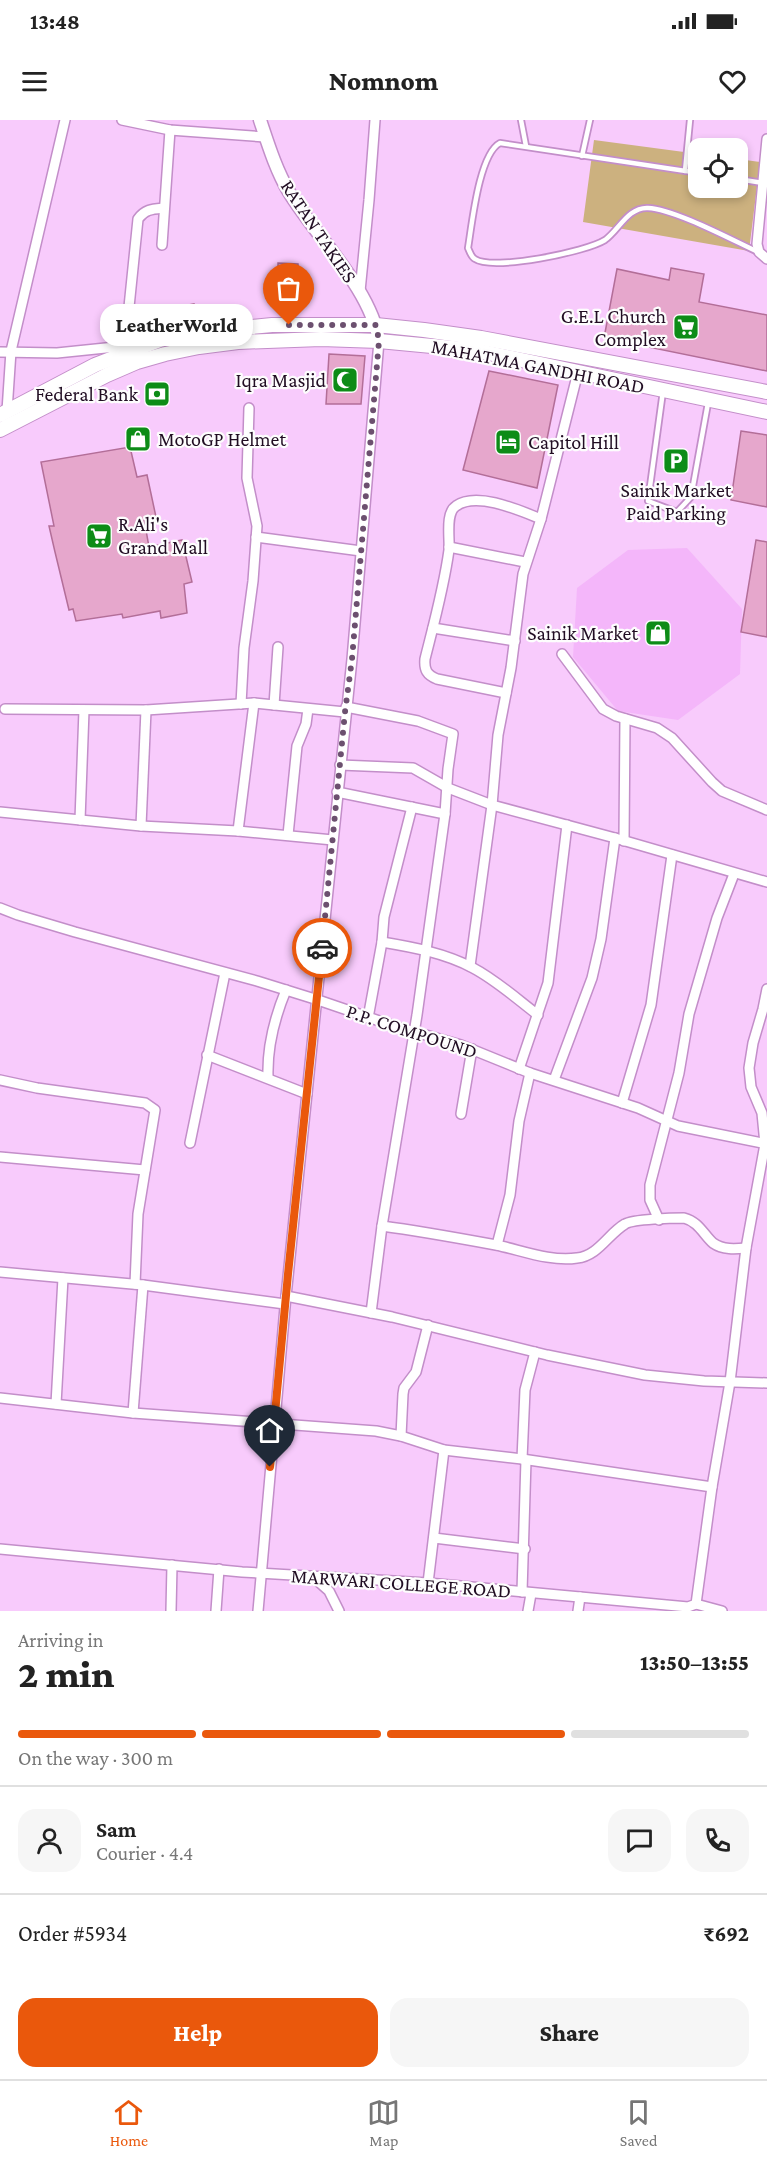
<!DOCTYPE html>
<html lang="en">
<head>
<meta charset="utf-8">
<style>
  :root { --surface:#fff; --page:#f6f6f6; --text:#222; --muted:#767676; --line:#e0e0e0; --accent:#ea580c }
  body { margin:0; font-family:"Crimson Pro",serif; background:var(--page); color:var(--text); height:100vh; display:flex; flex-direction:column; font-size:22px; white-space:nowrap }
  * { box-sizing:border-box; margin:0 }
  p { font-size:20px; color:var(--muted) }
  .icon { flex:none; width:33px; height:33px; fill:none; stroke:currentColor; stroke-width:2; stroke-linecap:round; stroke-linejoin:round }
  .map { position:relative; height:1491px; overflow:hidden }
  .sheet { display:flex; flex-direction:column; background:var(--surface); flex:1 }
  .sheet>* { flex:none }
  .controls { position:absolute; left:688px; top:18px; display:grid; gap:12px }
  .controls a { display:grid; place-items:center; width:60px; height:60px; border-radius:12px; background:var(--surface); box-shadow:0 3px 9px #0003; font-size:30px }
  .pin { position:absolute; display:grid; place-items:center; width:51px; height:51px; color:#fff; margin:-62px -26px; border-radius:50% 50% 50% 0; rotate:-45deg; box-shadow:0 0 6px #0007 }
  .pin .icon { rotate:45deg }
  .courier { position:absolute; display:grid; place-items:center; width:60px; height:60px; margin:-30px; border:4px solid #ea580c; border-radius:50%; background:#fff; color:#222; box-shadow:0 2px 8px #0007 }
  .bubble { position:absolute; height:42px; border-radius:18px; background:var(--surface); box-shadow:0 3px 9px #0003; font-size:20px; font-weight:800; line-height:42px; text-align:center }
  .head em { font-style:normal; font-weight:800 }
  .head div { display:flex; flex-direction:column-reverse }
  .head { display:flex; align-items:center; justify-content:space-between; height:102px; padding:0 18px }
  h1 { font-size:39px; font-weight:800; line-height:45px }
  .bar { display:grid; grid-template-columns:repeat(4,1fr); gap:9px 6px; align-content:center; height:72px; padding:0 18px }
  .bar i { height:8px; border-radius:4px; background:var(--line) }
  .bar .current { background:var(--accent) }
  .bar p { grid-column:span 4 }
  .line { display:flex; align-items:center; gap:15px; padding:0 18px; border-top:2px solid var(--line) }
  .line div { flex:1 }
  .round { display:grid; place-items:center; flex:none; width:63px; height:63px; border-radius:18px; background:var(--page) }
  .action { display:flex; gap:12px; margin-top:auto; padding:12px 18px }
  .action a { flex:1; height:69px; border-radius:18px; background:var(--accent); color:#fff; font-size:24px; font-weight:800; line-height:69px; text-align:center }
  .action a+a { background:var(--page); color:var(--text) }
  .status { display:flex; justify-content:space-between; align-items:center; height:42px; padding:0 30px; background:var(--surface); direction:ltr }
  .status svg { height:16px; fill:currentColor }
  header { display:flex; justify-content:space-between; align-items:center; height:78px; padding:0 18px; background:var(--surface); font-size:27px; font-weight:800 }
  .tab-bar { display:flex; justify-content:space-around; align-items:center; height:84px; border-top:2px solid var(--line); background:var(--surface); font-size:16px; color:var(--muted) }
  .tab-bar a { display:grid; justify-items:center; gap:3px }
  .tab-bar .current { color:var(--accent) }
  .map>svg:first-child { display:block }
  .built { fill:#f4b6fa }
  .green { fill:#ccb17f }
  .building { fill:#e6a7cc; stroke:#b36e98; stroke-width:1.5 }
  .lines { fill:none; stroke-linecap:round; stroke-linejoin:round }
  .service-casing { stroke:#c38ec9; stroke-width:8 }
  .minor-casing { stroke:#c38ec9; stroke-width:12 }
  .tertiary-casing { stroke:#c38ec9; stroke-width:15 }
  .secondary-casing { stroke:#c38ec9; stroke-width:16 }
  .service { stroke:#fff; stroke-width:4.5 }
  .minor { stroke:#fff; stroke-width:9 }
  .tertiary { stroke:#fff; stroke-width:12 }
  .secondary { stroke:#fff; stroke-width:14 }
  .done { stroke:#6c506f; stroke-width:6; stroke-dasharray:0 10.8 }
  .route { stroke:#ea580c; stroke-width:8 }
  .labels { text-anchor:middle; stroke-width:4.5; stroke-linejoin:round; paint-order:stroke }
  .street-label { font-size:20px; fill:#210d23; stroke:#fdfdfd }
  .poi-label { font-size:20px; fill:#210d23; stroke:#fdfdfd; text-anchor:end }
</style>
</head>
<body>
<div class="status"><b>13:48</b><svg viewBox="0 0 49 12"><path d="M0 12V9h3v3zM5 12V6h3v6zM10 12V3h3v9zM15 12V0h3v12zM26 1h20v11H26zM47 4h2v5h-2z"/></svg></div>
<header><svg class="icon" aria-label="menu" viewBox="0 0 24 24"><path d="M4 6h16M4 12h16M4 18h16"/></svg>Nomnom<svg class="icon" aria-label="heart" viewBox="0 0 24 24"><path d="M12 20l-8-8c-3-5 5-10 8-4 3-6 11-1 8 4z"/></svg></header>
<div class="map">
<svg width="767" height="1491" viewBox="0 0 767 1491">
  <rect width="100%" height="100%" fill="#f8cbfc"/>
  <path class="built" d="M687,428l55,61 -2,65 -62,46 -60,-9 -45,-54 4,-69 51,-38z"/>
  <path class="green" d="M594,20l105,14v34h39v-29l22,3 -11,89 -166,-29z"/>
  <g class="building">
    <path d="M278,143l20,1 1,44 -20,1z"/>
    <path d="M671,148l33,6 -5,28 68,13v56l-163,-33 13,-69 52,11z"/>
    <path d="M194,184l2,13 -20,4 -3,-13z"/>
    <path d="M329,234l36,2 -4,48h-35z"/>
    <path d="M489,251l69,14 -21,103 -74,-18z"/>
    <path d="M741,311l26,4v72l-36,-7z"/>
    <path d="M130,327l7,30 10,-2 9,42 -12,2 5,28 33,-7 10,42 -8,2 3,29 -26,5 -1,-7 -37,7 -1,-4 -46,7 -3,-12 -4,1 -14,-58 -6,-26h5l-13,-64z"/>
    <path d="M756,420l11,2v95l-26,-5z"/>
  </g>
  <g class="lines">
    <defs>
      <g id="service">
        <path d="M521,0l5,26"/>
        <path d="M582,36l8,-36"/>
        <path d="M685,51l5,-51"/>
        <path d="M699,53l-199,-30c-21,11 -28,81 -32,105 2,4 3,9 7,11 18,12 111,-7 130,-19 14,-10 23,-33 43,-32 26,1 84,32 110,44"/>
        <path d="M738,59l25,4"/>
        <path d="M663,271l-15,110 29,11 14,-15 17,-94"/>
      </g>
      <g id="minor">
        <path d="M122,0l48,10 95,7"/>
        <path d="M767,19l-10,105 2,8 8,7"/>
        <path d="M162,125l8,-115"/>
        <path d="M360,171l9,-91 6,-80"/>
        <path d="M125,226l13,-127c7,-10 15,-10 26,-11"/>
        <path d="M0,232l57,1 68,-7 4,2"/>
        <path d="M7,291l4,-60 54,-231"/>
        <path d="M256,417l105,14"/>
        <path d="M449,427l76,15"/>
        <path d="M433,508l82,13"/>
        <path d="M562,534l41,55 13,7 41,12 15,10 40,44 10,9 45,19"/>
        <path d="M506,573l-69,-14c-10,-4 -13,-9 -12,-20 9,-36 19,-72 24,-109 1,-12 -4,-37 7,-44 21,-15 65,5 85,13"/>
        <path d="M241,584l3,-56 9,-67 4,-55 -10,-48 2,-70"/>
        <path d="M274,585l4,-58"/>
        <path d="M346,587l72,14 35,13 -5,35 -3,45 -28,201 -35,211 -11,87"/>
        <path d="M5,589l141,1 108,-7 91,9"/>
        <path d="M340,645l73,3 35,20 44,17 123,33 152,44"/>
        <path d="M337,672l108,22"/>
        <path d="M0,692l141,14 97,5 95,9"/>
        <path d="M80,700l4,-110"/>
        <path d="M141,706l5,-116"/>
        <path d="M238,711l16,-128"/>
        <path d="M288,715l9,-89 9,-22 2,-15"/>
        <path d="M624,721l1,-122"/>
        <path d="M0,788l18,7 57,17 182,49 61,19 76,26 67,19 69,28 108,35 40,18 89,18"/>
        <path d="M382,822c30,5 63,11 91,26 23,12 44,31 65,47"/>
        <path d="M470,846l22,-161 6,-70 13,-67 12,-94 18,-55 37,-147"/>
        <path d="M368,898l14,-76 2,-25 28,-110"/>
        <path d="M207,935l100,39"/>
        <path d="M519,949l29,-86 19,-158"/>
        <path d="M268,957c-1,-31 6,-58 18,-87"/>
        <path d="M0,960l37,8 108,15 10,7 -17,104 -3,70"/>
        <path d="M554,960l38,-102 9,-39 14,-101"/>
        <path d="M622,983l29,-98 21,-150"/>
        <path d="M461,994l11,-65"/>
        <path d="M190,1023l35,-170"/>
        <path d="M0,1037l145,13"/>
        <path d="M659,1100l-9,-20v-15l29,-112 10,-59 28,-96 17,-44"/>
        <path d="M382,1106c38,5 76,12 114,19 25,5 54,17 81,13 21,-2 31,-24 48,-34 8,-5 49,-6 59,-6 15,4 19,16 29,25 10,7 22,6 33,5"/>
        <path d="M497,1125l13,-50 9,-74 11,-48"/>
        <path d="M0,1152l143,13 142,19"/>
        <path d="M286,1176l106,21 155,38 98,20 59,6 63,2"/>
        <path d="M0,1278l133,15 243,18 25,5 43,14 78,9 190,28"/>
        <path d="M56,1284l7,-126"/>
        <path d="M133,1293l10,-128"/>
        <path d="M401,1316l2,-42 1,-6 12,-16 12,-47"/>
        <path d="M522,1339l3,-69 10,-38"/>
        <path d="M434,1418l91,11"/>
        <path d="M0,1429l242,23 186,11 260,24 8,-3 16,-117 18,-105 16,-134 19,-104 -3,-31 -11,-26 -2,-19 4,-25 10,-34 4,-20"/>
        <path d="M312,1456l17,15 10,20"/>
        <path d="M428,1463l16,-133"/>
        <path d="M522,1472l4,-132"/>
        <path d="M696,1484l26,7"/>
        <path d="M171,1491l1,-46"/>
        <path d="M216,1491l3,-42"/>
        <path d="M258,1491l28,-315 66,-637 27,-318"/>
        <path d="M528,1491l3,-17"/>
        <path d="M578,1491l2,-14"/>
      </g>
      <path id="tertiary" d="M260,0c8,24 16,50 29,72 28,46 82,97 90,149"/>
      <g id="secondary">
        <path d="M0,295l95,-50 65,-25 32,-7 80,-8h104l48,5 57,8 286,54"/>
        <path d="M0,310l107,-55 30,-13 28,-8 34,-7 39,-5 83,-3 58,2 95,9 293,62"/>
      </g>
    </defs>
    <use href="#service" class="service-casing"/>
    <use href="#minor" class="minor-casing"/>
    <use href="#tertiary" class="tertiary-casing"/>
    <use href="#secondary" class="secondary-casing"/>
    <use href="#service" class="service"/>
    <use href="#minor" class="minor"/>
    <use href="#tertiary" class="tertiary"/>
    <use href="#secondary" class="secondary"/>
  </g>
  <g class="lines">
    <path class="done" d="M289,205h87l3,16 -27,318 -7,53 -23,236"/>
    <path class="route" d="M270,1347l18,-193 34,-326"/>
  </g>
  <defs>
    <symbol id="supermarket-square" viewBox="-11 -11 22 22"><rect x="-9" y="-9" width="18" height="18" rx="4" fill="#0d8c17" stroke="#fdfdfd"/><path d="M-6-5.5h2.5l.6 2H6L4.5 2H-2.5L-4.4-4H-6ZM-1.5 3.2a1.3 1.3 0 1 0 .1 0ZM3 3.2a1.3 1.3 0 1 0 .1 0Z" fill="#fff"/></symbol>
    <symbol id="mosque-square" viewBox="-11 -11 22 22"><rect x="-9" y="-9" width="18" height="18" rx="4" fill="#0d8c17" stroke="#fdfdfd"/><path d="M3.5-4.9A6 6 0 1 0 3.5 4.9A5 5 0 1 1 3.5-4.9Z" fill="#fff"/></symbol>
    <symbol id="bank-square" viewBox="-11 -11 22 22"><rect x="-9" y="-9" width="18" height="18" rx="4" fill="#0d8c17" stroke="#fdfdfd"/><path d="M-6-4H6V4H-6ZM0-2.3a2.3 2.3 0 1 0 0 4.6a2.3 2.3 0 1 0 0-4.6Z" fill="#fff"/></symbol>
    <symbol id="shop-square" viewBox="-11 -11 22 22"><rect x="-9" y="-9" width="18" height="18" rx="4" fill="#0d8c17" stroke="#fdfdfd"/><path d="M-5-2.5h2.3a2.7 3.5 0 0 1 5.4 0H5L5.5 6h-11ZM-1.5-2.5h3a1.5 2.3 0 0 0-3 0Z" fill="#fff"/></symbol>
    <symbol id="hotel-square" viewBox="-11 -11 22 22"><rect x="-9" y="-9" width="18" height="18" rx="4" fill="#0d8c17" stroke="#fdfdfd"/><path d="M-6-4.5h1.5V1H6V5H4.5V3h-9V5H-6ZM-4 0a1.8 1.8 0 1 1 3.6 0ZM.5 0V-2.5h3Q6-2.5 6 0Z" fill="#fff"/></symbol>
    <symbol id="parking-square" viewBox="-11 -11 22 22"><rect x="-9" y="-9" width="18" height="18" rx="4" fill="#0d8c17" stroke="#fdfdfd"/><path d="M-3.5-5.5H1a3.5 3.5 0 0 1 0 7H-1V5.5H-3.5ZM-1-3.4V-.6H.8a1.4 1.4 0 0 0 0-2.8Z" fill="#fff"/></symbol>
  </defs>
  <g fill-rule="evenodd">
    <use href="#supermarket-square" x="671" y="192" width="30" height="30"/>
    <use href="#mosque-square" x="330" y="245" width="30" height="30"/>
    <use href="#bank-square" x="142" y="259" width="30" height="30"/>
    <use href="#shop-square" x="123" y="304" width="30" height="30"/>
    <use href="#hotel-square" x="493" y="307" width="30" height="30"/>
    <use href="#parking-square" x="661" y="326" width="30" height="30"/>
    <use href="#supermarket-square" x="84" y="401" width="30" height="30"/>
    <use href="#shop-square" x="643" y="498" width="30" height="30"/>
  </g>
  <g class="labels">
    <g class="street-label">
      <text transform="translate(319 111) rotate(56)" y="7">RATAN TAKIES</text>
      <text transform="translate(538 246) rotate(11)" y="7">MAHATMA GANDHI ROAD</text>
      <text transform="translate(412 911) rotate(18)" y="7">P.P. COMPOUND</text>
      <text transform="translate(401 1463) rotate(4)" y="7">MARWARI COLLEGE ROAD</text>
    </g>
    <g class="poi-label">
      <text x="666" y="203">G.E.L Church<tspan x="666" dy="23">Complex</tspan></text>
      <text x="326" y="267">Iqra Masjid</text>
      <text x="138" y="281">Federal Bank</text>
      <text x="158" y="326" text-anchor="start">MotoGP Helmet</text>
      <text x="528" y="329" text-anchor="start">Capitol Hill</text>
      <text x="676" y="377" text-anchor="middle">Sainik Market<tspan x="676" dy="23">Paid Parking</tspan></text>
      <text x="118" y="411" text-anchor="start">R.Ali's<tspan x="118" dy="23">Grand Mall</tspan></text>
      <text x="638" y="520">Sainik Market</text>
    </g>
  </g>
</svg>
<div class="controls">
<a><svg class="icon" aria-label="locate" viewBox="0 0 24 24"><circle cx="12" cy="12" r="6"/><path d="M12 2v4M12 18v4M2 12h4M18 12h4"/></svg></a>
</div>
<div class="pin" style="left:289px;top:205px;background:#ea580c"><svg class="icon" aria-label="bag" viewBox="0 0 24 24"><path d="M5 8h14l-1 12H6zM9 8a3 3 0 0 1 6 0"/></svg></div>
<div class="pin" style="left:270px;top:1347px;background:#1f2937"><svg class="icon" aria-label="home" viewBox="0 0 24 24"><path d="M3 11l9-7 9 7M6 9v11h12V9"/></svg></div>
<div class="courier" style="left:322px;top:828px"><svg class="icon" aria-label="car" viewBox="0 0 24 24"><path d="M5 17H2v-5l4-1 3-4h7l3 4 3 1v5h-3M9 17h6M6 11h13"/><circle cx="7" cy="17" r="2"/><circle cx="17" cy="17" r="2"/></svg></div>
<div class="bubble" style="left:100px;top:184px;width:153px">LeatherWorld</div>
</div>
<section class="sheet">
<div class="head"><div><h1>2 min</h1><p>Arriving in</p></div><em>13:50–13:55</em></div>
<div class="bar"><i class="current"></i><i class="current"></i><i class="current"></i><i></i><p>On the way · 300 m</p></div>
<div class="line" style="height:108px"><a class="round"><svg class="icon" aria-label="person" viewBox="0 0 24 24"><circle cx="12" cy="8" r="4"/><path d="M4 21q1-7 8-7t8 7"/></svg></a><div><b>Sam</b><p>Courier · 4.4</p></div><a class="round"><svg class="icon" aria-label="chat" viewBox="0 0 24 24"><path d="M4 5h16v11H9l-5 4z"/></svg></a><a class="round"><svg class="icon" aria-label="phone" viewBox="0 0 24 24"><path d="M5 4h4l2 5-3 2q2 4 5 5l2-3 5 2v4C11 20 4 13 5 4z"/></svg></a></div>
<div class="line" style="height:78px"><div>Order #5934</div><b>₹692</b></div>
<div class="action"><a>Help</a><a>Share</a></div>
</section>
<nav class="tab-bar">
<a class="current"><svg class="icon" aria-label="home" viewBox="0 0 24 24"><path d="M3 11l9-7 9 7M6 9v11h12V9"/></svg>Home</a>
<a><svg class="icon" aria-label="map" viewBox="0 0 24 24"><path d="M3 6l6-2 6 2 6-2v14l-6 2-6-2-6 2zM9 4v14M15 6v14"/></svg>Map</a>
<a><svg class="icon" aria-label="saved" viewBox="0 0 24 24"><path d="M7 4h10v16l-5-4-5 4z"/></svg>Saved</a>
</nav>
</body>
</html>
